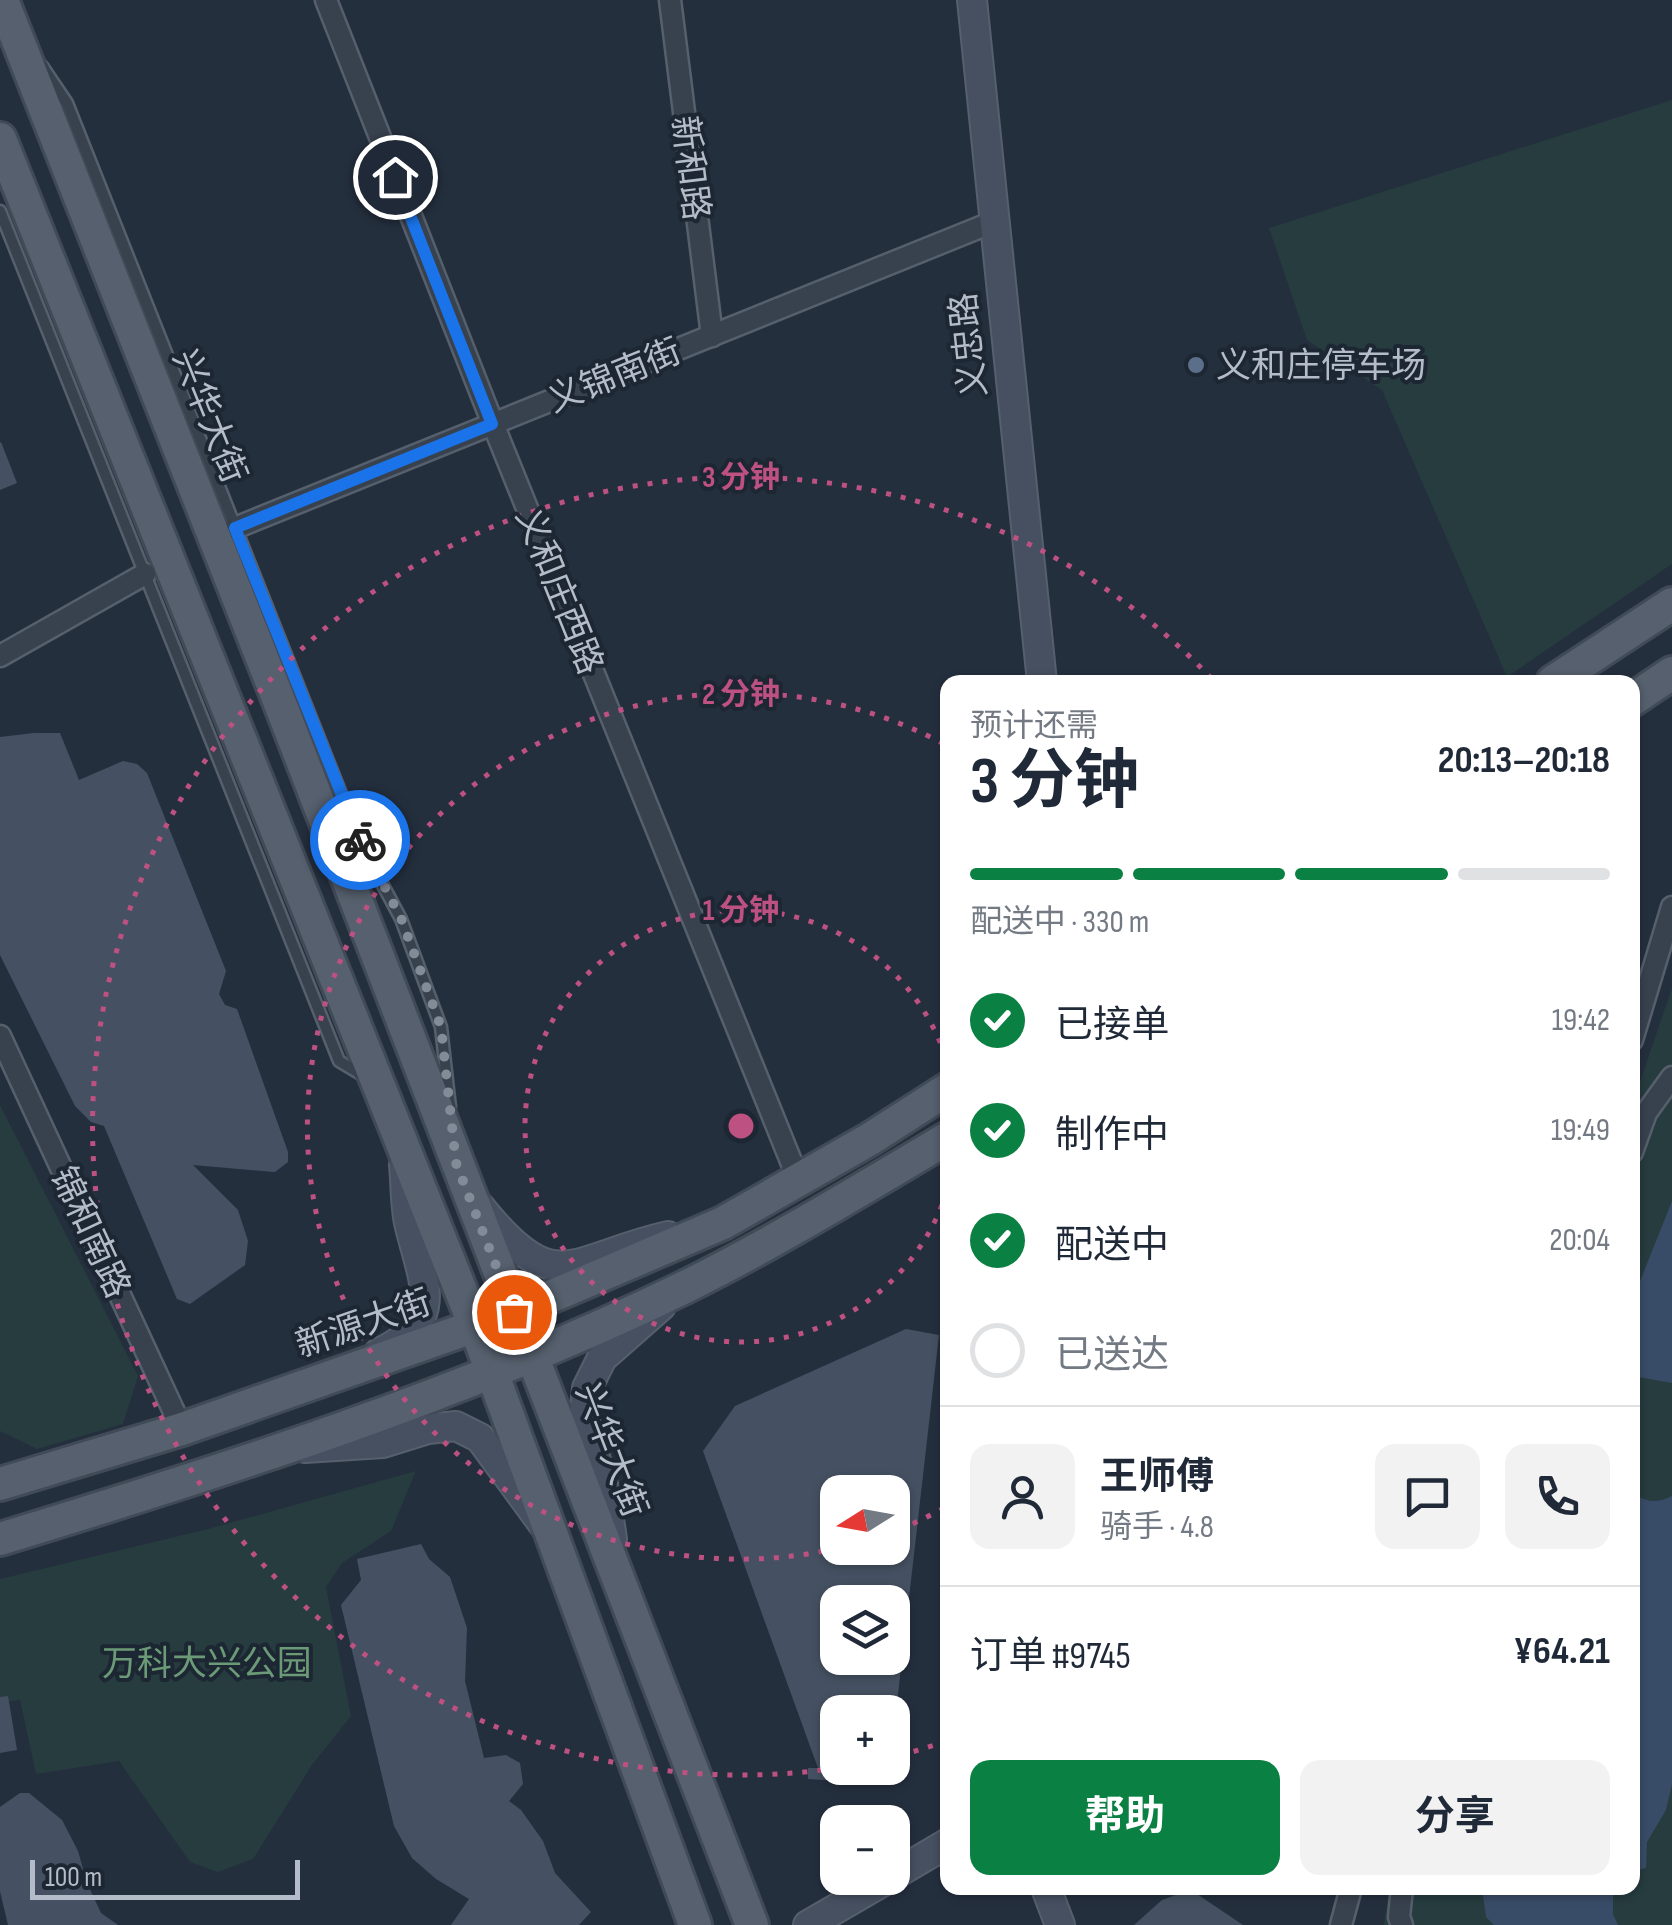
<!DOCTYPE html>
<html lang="zh">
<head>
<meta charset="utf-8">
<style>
  :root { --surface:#fff; --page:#f2f2f3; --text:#1f2937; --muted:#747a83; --line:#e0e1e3; --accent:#0b8043 }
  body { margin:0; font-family:"Sofia Sans Condensed","Noto Sans SC",sans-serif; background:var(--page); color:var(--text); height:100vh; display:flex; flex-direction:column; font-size:38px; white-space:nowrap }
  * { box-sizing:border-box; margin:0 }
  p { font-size:32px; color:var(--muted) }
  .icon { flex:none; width:55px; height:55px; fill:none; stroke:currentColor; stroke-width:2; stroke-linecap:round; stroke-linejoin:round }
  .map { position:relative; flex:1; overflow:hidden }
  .drawer { position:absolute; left:940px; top:675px; width:700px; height:1220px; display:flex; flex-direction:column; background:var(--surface); border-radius:20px; box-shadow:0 2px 8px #0004 }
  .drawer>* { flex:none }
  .needle { width:65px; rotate:259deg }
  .buttons { position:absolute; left:820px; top:1475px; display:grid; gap:20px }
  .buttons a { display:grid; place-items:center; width:90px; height:90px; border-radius:20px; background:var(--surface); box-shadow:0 2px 8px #0004; font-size:50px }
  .scale { position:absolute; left:30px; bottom:25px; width:270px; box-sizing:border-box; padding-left:10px; border:5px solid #b4bcc9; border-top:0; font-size:28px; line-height:35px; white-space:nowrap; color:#b4bcc9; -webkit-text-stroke:8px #1d2633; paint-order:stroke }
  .pin { position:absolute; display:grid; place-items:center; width:85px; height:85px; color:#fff; margin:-42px; border:5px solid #fff; border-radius:50%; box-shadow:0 2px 10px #0007 }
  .courier { position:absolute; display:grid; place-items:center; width:100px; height:100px; margin:-50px; border:8px solid #1a73e8; border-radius:50%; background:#fff; color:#222; box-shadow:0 2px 12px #0007 }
  .head em { font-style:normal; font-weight:700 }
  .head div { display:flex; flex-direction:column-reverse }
  .head { display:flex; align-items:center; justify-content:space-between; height:170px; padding:0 30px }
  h1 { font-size:65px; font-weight:700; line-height:75px }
  .bar { display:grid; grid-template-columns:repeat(4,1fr); gap:15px 10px; align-content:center; height:120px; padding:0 30px }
  .bar i { height:12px; border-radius:8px; background:var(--line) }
  .bar .on { background:var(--accent) }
  .bar p { grid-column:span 4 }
  .line { display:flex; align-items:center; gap:25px; padding:0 30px; border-top:2px solid var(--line) }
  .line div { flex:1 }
  .round { display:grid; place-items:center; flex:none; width:105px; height:105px; border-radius:20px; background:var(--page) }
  ol { padding:0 30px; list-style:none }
  li { display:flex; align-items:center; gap:30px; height:110px }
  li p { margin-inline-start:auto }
  li .icon { padding:10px; border-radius:50%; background:var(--accent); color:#fff; stroke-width:4 }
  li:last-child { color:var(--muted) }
  li i { width:55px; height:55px; border:5px solid var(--line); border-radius:50% }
  .primary-button { display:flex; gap:20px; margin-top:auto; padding:20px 30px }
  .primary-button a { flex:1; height:115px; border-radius:20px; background:var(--accent); color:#fff; font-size:40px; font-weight:700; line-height:115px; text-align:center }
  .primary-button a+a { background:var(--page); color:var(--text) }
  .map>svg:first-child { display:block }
  .green { fill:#263c3f }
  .water { fill:#394c67 }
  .building { fill:#455162; fill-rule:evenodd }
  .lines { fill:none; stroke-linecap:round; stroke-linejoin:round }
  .lane-casing { stroke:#565f6c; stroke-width:15 }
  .street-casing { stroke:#565f6c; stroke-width:25 }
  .secondary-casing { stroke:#565f6c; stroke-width:32 }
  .primary-casing { stroke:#414a57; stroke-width:38 }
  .lane { stroke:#38414e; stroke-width:10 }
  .street { stroke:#38414e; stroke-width:20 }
  .secondary { stroke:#465061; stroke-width:28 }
  .primary { stroke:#56606e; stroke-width:32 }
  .done { stroke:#828b98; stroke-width:10; stroke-dasharray:0 18 }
  .route { stroke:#1a73e8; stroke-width:12 }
  .ring { fill:none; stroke:#bd5182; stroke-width:5; stroke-dasharray:5 10 }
  .service-dot { fill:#5c6f8a; stroke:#1d2633; stroke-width:4 }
  .labels { text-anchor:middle; stroke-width:8; stroke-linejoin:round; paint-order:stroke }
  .street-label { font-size:35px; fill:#b4bcc9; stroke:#1d2633 }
  .poi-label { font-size:35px; fill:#b4bcc9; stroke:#1d2633; text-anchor:start }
  .park-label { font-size:35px; fill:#6b9a76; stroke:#1d2633 }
  .centre { fill:#bd5182; stroke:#1d2633; stroke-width:5 }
  .ring-label { font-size:30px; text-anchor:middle; font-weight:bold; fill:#bd5182; stroke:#1d2633; stroke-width:8; stroke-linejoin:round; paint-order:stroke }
</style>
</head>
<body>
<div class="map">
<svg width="1672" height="1925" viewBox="0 0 1672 1925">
  <rect width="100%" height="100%" fill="#242f3e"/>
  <g class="green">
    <path d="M1672,100v464l-165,113 -125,-287 -75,-50 -38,-112z"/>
    <path d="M1672,988v937h-288l5,-37h243v-783z"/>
    <path d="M0,1105l138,271 -15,48 -86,25 -37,-18z"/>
    <path d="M416,1471l-25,60 -49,32 -16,24 25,129 -39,49 -59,94 -35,13 -28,-10 -71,-101 -83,13 -16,-74 -20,3v-124l208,-50z"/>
  </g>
  <g class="water">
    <path d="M1672,1201v182l-39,-7v-77z"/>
    <path d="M1634,1494c13,9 24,9 38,2v288l-6,26 -19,32 -1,26 -13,3z"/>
    <path d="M1482,1888h131v26l5,11h-124l-8,-8z"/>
  </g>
  <g class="building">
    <path d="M1,442l16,41 -17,7v-47z"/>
    <path d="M34,733h26l19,47 44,-19 14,3 10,9 79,198 -7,23 6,11 12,4 51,143v10l-13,10 -82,-7 45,45 10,31 -3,24 -55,39 -13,-5 -73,-173 -13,-4 -16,-16 -75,-151v-218z"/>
    <path d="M906,1329l33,6 -43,377h-58v56h52l-2,16 -80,-5v-11h10l-115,-317 32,-45zM838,1492h54v56h-54zM838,1602h54v56h-54z"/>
    <path d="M421,1544l8,15 21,18 17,51 -2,53 19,77 22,-3 14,8 3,21 -14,17 12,9 22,31 12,32 36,39 -12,13h-128l18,-26 -33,-20 -24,-21 -18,-32 -53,-221 20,-25 -4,-21z"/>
    <path d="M8,1696l9,54 -17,3v-56z"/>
    <path d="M20,1793h9l33,27 16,31 9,32 14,30 17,12h-110l-8,-34v-84z"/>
    <path d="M1181,1893l16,1 46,31h-109l28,-25z"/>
  </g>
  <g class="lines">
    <defs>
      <g id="lane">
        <path d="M42,66l25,37 294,741 40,75 40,108 9,80"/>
        <path d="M0,211l339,850 25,15"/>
      </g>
      <g id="street">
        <path d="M326,0l167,424 306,757"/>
        <path d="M670,0l42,336"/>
        <path d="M235,528l758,-306"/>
        <path d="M0,656l145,-82"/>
        <path d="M0,1036l182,393"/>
        <path d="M1632,1040l40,-133"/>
        <path d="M1632,1152l14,-39 26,-36"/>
        <path d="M1402,1888l-3,29 3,8"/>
        <path d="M1341,1925l10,-37"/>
      </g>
      <g id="secondary">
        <path d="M972,0l70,682"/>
        <path d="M480,1207c76,95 91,51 188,29"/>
        <path d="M379,1353c67,-32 45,-69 31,-126 -5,-19 -4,-42 -6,-62"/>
        <path d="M305,1448l78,-5 45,-14 28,-3 24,12 63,86"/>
        <path d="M612,1539l-7,-47 -21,-74 3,-30 15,-30 59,-52"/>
        <path d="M892,1876l56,-33"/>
        <path d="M1046,1888l14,37"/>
        <path d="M808,1925l81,-47"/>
      </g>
      <g id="primary">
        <path d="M2,0l281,711 469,1214"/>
        <path d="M0,139l475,1187 220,599"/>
        <path d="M1553,682l119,-78"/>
        <path d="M1632,700l40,-27"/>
        <path d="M0,1484l182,-55 333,-117 208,-89 147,-84 78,-50"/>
        <path d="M0,1539c230,-70 467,-146 683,-251 91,-45 177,-98 265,-150"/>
      </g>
    </defs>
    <use href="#lane" class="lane-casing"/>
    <use href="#street" class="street-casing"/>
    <use href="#secondary" class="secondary-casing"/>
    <use href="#primary" class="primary-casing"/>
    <use href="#lane" class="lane"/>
    <use href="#street" class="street"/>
    <use href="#secondary" class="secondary"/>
    <use href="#primary" class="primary"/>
  </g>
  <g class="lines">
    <path class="done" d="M360,840l41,78 40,109 15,136 58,149"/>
    <path class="route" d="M360,840l-125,-312 257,-104 -97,-247"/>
  </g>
  <g class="ring">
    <path d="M947 1191A216 216 0 1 1 947 1061"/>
    <path d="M944 1508A433 433 0 0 1 893 1532M838 1548A433 433 0 1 1 944 744"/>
    <path d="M947 1741A649 649 0 0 1 893 1757M837 1768A649 649 0 1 1 1212 679"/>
  </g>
  <circle class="service-dot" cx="1196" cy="365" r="10"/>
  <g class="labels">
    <g class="street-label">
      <text transform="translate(691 168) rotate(83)" y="12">新和路</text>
      <text transform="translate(968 345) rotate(-96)" y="12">义忠路</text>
      <text transform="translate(614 375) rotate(-22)" y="12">义锦南街</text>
      <text transform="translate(210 416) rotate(68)" y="12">兴华大街</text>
      <text transform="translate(560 591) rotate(68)" y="12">义和庄西路</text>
      <text transform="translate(91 1232) rotate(65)" y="12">锦和南路</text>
      <text transform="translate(363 1323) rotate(-19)" y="12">新源大街</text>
      <text transform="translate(612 1450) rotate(69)" y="12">兴华大街</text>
    </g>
    <g class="poi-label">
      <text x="1216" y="377">义和庄停车场</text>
    </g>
    <g class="park-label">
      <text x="207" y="1675">万科大兴公园</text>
    </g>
  </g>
  <circle cx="741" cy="1126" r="15" class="centre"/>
  <g class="ring-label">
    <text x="741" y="487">3 分钟</text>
    <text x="741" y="704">2 分钟</text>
    <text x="741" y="920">1 分钟</text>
  </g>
</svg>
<div class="buttons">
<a><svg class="needle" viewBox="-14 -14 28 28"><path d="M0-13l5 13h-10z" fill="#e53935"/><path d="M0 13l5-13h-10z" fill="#747a83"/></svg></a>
<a><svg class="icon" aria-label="layers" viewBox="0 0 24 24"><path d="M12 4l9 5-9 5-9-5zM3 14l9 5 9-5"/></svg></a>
<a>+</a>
<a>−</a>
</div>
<div class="scale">100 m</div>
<div class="pin" style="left:514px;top:1312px;background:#ea580c"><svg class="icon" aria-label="bag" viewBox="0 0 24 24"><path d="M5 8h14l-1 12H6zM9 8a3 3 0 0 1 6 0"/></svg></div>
<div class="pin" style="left:395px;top:177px;background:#1f2937"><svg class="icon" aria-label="home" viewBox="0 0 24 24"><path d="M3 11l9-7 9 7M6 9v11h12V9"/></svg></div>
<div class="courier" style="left:360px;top:840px"><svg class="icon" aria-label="bike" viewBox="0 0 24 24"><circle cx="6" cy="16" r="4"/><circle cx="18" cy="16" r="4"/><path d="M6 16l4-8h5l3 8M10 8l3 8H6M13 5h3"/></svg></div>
<section class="drawer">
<div class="head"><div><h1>3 分钟</h1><p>预计还需</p></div><em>20:13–20:18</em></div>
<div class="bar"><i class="on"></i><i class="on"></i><i class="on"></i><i></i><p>配送中 · 330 m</p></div>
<ol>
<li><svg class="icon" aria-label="check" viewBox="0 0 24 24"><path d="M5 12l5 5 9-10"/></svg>已接单<p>19:42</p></li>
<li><svg class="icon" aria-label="check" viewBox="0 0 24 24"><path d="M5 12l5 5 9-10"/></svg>制作中<p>19:49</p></li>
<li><svg class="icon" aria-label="check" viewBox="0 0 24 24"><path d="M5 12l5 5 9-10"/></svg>配送中<p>20:04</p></li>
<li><i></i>已送达</li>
</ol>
<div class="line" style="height:180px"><a class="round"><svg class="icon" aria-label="person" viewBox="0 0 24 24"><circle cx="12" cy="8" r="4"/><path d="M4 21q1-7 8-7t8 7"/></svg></a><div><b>王师傅</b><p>骑手 · 4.8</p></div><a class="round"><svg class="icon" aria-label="chat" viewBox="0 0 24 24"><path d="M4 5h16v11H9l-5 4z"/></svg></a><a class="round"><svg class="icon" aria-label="phone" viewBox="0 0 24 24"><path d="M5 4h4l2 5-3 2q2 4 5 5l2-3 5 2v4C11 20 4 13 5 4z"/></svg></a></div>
<div class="line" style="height:130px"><div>订单 #9745</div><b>¥64.21</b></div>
<div class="primary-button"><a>帮助</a><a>分享</a></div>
</section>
</div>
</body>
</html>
